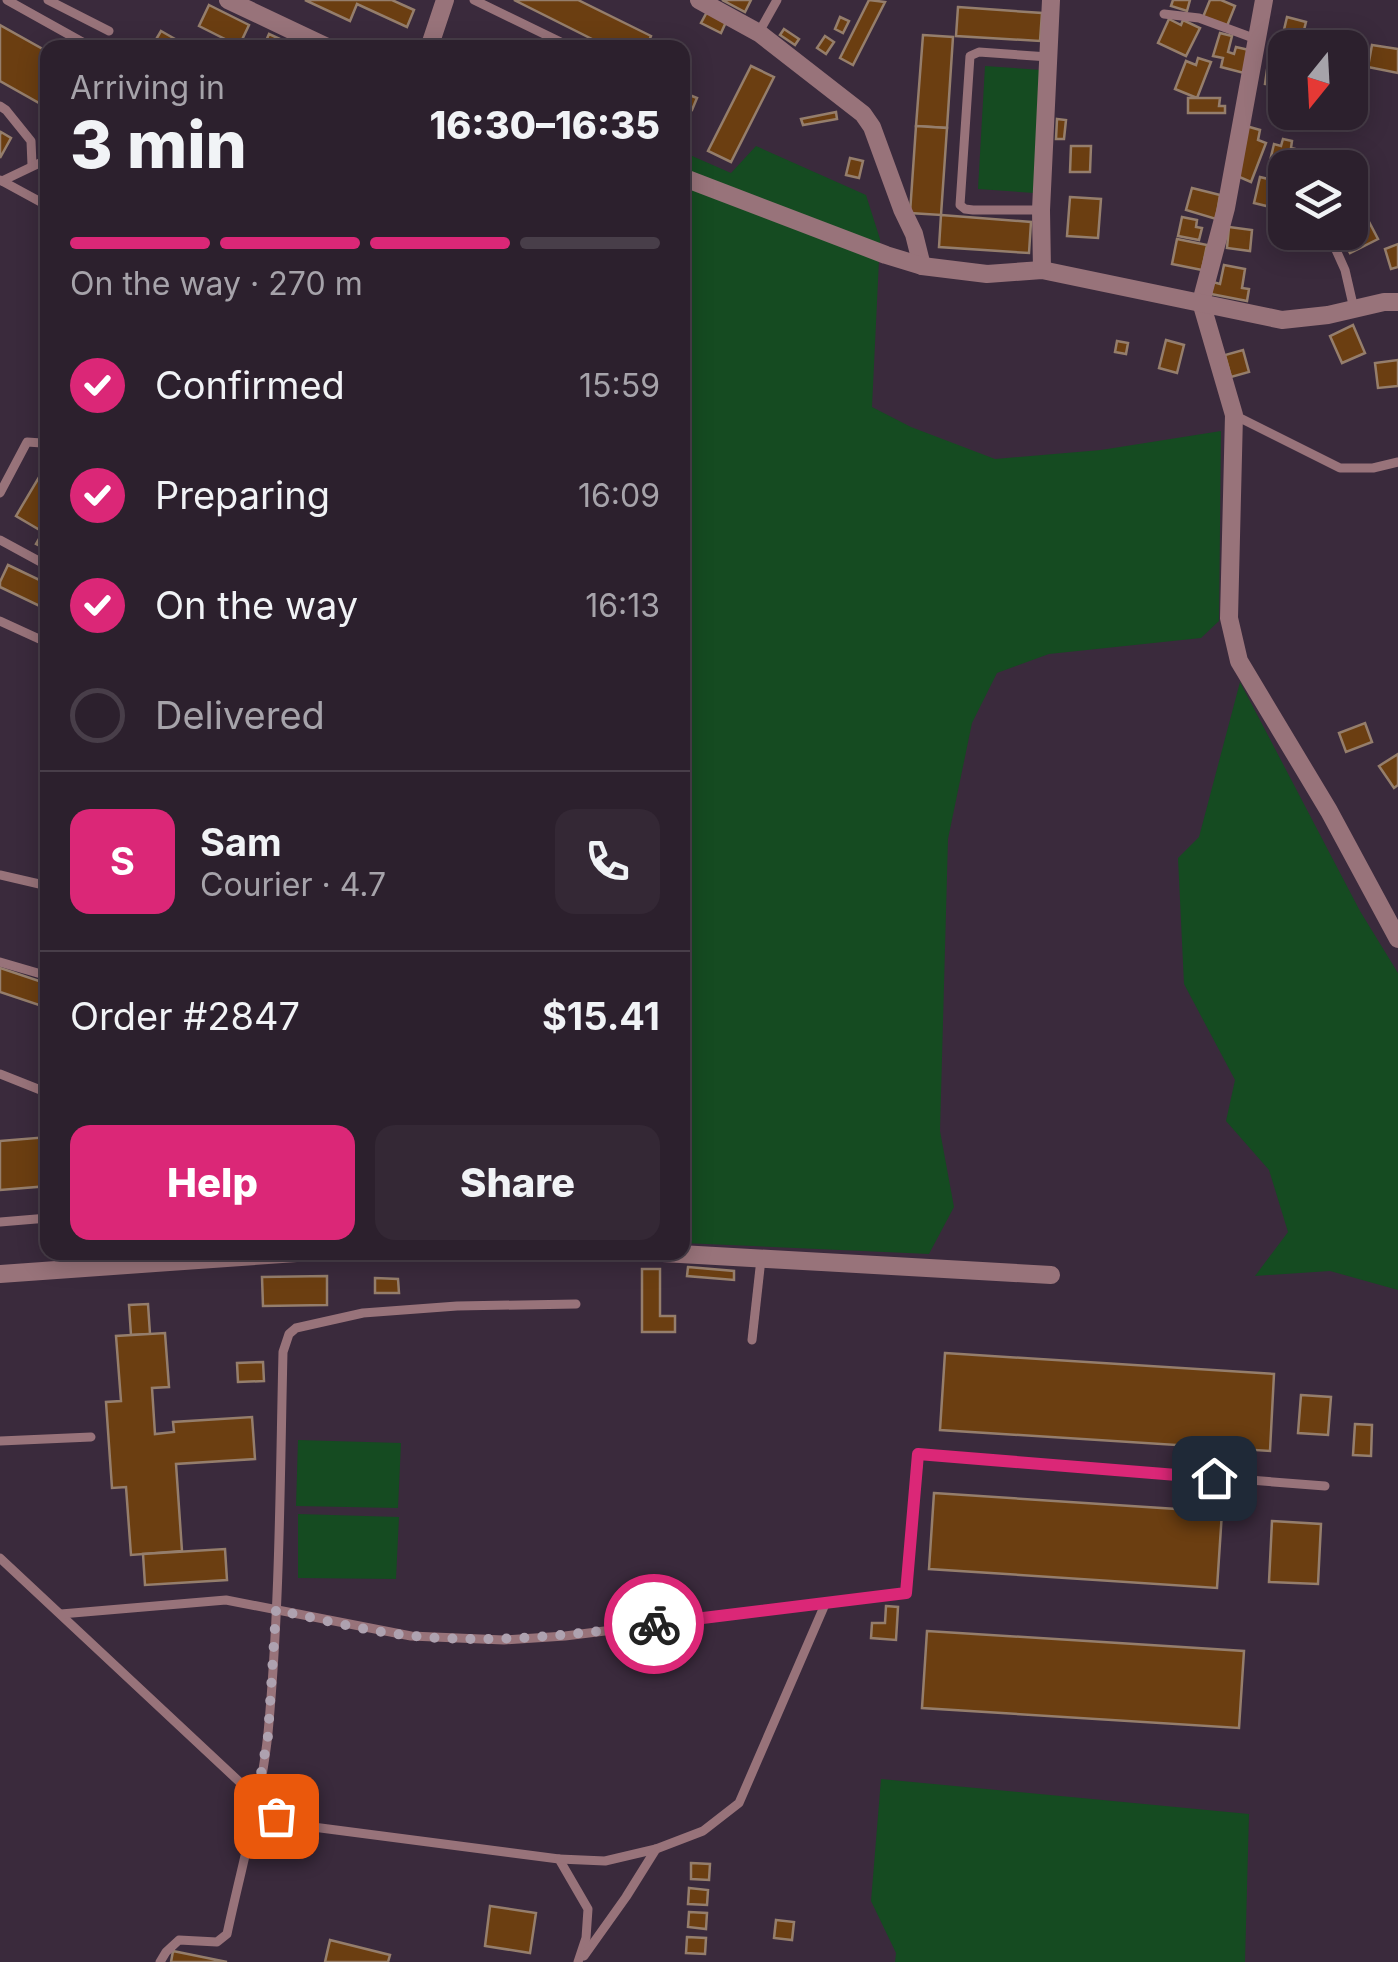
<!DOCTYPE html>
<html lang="en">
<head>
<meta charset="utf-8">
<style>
  :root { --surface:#2c202d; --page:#342835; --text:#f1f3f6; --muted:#a6a3aa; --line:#483e49; --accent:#db2777 }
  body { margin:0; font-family:Inter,sans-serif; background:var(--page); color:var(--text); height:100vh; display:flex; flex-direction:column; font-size:38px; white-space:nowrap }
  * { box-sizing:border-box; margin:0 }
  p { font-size:32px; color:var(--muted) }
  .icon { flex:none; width:55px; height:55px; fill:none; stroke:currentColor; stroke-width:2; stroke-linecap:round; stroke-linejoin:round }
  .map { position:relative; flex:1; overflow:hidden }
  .panel { position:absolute; left:40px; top:40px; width:650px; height:1220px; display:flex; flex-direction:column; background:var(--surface); border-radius:20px; box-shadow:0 5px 25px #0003,0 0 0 2px var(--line) }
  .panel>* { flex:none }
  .needle { width:65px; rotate:198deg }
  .tools { position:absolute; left:1268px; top:30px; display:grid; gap:20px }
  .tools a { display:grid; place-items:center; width:100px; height:100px; border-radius:20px; background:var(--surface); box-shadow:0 5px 25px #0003,0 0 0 2px var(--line); font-size:50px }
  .pin { position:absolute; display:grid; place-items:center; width:85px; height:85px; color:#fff; margin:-42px; border-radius:20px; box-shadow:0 5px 15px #0006 }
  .courier { position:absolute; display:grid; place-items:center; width:100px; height:100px; margin:-50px; border:8px solid #db2777; border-radius:50%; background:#fff; color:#222; box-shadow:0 2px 12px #0007 }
  .summary em { font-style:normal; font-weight:800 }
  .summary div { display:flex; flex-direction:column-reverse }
  .summary { display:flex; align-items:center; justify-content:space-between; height:170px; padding:0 30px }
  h1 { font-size:65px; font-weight:800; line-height:75px }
  .bar { display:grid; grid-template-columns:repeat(4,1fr); gap:15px 10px; align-content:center; height:120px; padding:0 30px }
  .bar i { height:12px; border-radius:8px; background:var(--line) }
  .bar .on { background:var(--accent) }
  .bar p { grid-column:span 4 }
  .line { display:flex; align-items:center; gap:25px; padding:0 30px; border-top:2px solid var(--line) }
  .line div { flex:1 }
  .round { display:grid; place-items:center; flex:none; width:105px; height:105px; border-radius:20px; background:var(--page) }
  ol { padding:0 30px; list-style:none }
  li { display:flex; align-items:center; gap:30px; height:110px }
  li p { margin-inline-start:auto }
  li .icon { padding:10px; border-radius:50%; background:var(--accent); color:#fff; stroke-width:4 }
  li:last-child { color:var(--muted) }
  li i { width:55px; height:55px; border:5px solid var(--line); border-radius:50% }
  .action { display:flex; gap:20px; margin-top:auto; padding:20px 30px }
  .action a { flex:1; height:115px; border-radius:20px; background:var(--accent); color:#fff; font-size:40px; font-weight:800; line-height:115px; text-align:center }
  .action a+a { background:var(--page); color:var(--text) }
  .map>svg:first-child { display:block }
  .green { fill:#154b21 }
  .building { fill:#6b3e11; stroke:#957e6c; stroke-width:2.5 }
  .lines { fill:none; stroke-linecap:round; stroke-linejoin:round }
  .service { stroke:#98737a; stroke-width:9 }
  .minor { stroke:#98737a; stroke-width:18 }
  .done { stroke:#aea2b0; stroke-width:10; stroke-dasharray:0 18 }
  .route { stroke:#db2777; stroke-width:12 }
</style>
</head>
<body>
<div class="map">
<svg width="1398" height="1962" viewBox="0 0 1398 1962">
  <rect width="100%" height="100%" fill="#3a2a3c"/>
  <g class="green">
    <path d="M985,66l57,4 -8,123 -56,-4z"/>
    <path d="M756,146l110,49 14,44 -8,168 39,20 84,32 106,-9 120,-19 -2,190 -18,17 -152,16 -52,19 -25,50 -24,116 -8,292 14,76 -25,47 -246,-11v-1091l48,21z"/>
    <path d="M1240,682l120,229 38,62v317l-68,-19 -75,5 33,-44 -19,-62 -43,-49 9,-41 -51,-96 -6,-126 21,-21z"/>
    <path d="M298,1440l103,3 -3,65 -102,-2z"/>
    <path d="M298,1514l101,3 -3,62 -98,-1z"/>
    <path d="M881,1779l368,35 -4,148h-350l1,-9 -25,-52z"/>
  </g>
  <g class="building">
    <path d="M305,0h87l22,10 -7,17 -50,-23 -7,17z"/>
    <path d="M514,0h64l73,36 -5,12h-36z"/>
    <path d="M722,0h29l-6,12z"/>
    <path d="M869,0l16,2 -32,63 -13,-7z"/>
    <path d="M1173,0h17l-3,11 -16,-5z"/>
    <path d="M1210,0h11l14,6 -8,20 -24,-9z"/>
    <path d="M209,5l40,20 -10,21 -40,-20z"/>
    <path d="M958,7l84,6 -2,28 -84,-5z"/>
    <path d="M707,12l19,10 -5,11 -20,-10z"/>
    <path d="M840,17l9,4 -6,12 -8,-4z"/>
    <path d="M1287,17l19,5 -5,20 -19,-4z"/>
    <path d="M1169,19l12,6 2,-5 17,8 -14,28 -28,-13z"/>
    <path d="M0,25l48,27v56l-48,-27z"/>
    <path d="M784,29l15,10 -4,6 -15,-10z"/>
    <path d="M161,31l28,16v1h-38z"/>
    <path d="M1220,33l12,3 -4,16 6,2 2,-7 13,3 -5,23 -23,-6 2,-9 -10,-2z"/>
    <path d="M269,34l22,10 -2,4h-9l-14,-7z"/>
    <path d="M923,35l30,2 -6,91 -31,-2z"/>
    <path d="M1325,35l25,4 -1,9h-26z"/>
    <path d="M825,36l9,6 -8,12 -9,-6z"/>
    <path d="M1372,45l26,4v24l-30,-6z"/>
    <path d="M1285,48v39l-20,-3 4,-28 15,2z"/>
    <path d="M1198,58l13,4 -14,36 -22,-9 11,-28 10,4z"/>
    <path d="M751,66l23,11 -43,85 -23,-11z"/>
    <path d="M682,92l15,6 -5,12 -10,-3z"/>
    <path d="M1188,98h32l-1,8h6v7h-37z"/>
    <path d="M836,112l1,7 -34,6 -2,-6z"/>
    <path d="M1057,119l9,1 -2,19h-8z"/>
    <path d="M916,126l31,2 -6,87 -31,-2z"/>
    <path d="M1246,126l14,4 -2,10 8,3 -15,39 -14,-6z"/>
    <path d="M1,132l10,6 -11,20v-23z"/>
    <path d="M1283,139l9,2 -1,7 4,1 -5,19 -5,1 -16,-4 5,-21 7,2z"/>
    <path d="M1071,146h20l-1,26h-20z"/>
    <path d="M850,158l13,3 -4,17 -13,-3z"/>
    <path d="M1260,177l25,6 -2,27 -29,-7z"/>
    <path d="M1192,188l28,7 -4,24 -30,-9z"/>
    <path d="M1350,193l10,19 -10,6z"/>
    <path d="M1070,197l31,2 -3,39 -31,-2z"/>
    <path d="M941,215l90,7 -2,31 -90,-6z"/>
    <path d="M1366,216l12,23 -28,14 -11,-21h11v-8z"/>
    <path d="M1182,217l15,3 -1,7 6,1 -3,12 -21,-4z"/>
    <path d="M1229,227l23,3 -2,21 -23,-3z"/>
    <path d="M1177,239l30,6 -5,25 -30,-6z"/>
    <path d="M1398,244v23l-7,2 -6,-20z"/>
    <path d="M1224,265l21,4 -3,19 7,1 -2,12 -36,-7 2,-12 7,2z"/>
    <path d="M1353,325l12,28 -23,10 -12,-27z"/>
    <path d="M1166,340l18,5 -7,28 -18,-5z"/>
    <path d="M1117,341l11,2 -2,11 -11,-2z"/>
    <path d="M1243,350l6,22 -18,5 -6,-22z"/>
    <path d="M1398,360v26l-20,2 -3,-25z"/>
    <path d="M48,462v88l-12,-6 7,-12 -27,-16z"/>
    <path d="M8,565l40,19v26l-48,-23v-5z"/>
    <path d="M1365,723l7,19 -26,10 -7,-19z"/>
    <path d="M1398,754v31l-4,3 -15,-22z"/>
    <path d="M0,968l48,16v24l-48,-16z"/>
    <path d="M48,1137v49l-48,4v-49z"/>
    <path d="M688,1267l46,4v9l-47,-4z"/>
    <path d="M642,1269h18v47h15v16h-33z"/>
    <path d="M327,1276v29l-64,1 -1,-29z"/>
    <path d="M375,1278l23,1 1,14h-24z"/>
    <path d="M148,1304l2,30 -19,1 -2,-30z"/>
    <path d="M165,1333l4,54 -17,1 3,46 19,-2 -1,-10 79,-5 3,42 -79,5 6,87 -51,4 -5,-68 -14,1 -6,-86 15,-1 -5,-65z"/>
    <path d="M945,1353l329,21 -4,77 -330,-21z"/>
    <path d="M263,1362l1,19 -26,1 -1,-19z"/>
    <path d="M1301,1395l30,2 -3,38 -30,-2z"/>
    <path d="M1355,1424l17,1 -1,31 -18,-1z"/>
    <path d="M934,1493l288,19 -5,76 -288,-19z"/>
    <path d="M1272,1521l49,3 -3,60 -49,-2z"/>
    <path d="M225,1549l2,31 -82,5 -2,-31z"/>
    <path d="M886,1606l12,1 -2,33 -25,-2 1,-15h13z"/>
    <path d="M927,1631l317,20 -5,77 -317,-20z"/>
    <path d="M691,1863l19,1 -1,16 -18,-1z"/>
    <path d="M689,1888l19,2 -1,15 -19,-1z"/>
    <path d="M490,1906l46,7 -6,40 -45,-7z"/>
    <path d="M689,1912l18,1 -1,16 -18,-2z"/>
    <path d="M776,1920l18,2 -2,18 -18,-2z"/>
    <path d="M687,1937l19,1 -1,16 -19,-1z"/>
    <path d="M330,1940l60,15 -2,7h-63z"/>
    <path d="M173,1951l54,11h-56z"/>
  </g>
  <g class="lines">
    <g class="service">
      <path d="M7,0l86,48"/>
      <path d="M48,0l61,31"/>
      <path d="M474,0l99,48"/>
      <path d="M1164,14l35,4 57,21"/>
      <path d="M759,32l18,-32"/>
      <path d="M0,106l6,4 25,31 1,24"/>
      <path d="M0,180l48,26"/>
      <path d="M2,181l46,-22"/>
      <path d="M1040,210h-67l-8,-1 -5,-4 10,-149 9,-4 70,5"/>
      <path d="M1332,241l13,29 9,39"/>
      <path d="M1234,415l106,53h33l25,-6"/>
      <path d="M0,493l27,-51 15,1 6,4"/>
      <path d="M0,540l48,26"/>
      <path d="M0,621l48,22"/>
      <path d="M0,875l48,11"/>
      <path d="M0,962l48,14"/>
      <path d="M0,1074l48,19"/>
      <path d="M0,1222l48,-4"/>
      <path d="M752,1340l9,-81"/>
      <path d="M0,1441l91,-4"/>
      <path d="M0,1558l276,258 37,11 246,32 29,50 -2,29 -8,24"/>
      <path d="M61,1614l165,-14 185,36 93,4 61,-4 341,-43 13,-139 406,32"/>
      <path d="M559,1859l46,2 51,-12 47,-18 36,-28 87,-201"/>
      <path d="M584,1956l42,-59 30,-48"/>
      <path d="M160,1962l6,-10 13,-12 38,2 10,-8c14,-66 34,-134 41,-201 12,-127 12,-254 15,-381l6,-18 7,-6 67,-15 94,-7 119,-2"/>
    </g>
    <g class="minor">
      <path d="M228,0l101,48"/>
      <path d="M699,0l60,33 104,81 9,13 30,82 12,25 8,32"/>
      <path d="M1264,0l-38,208 -25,94 33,113 -5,203 10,43 90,150 69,128"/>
      <path d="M429,48l16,-48"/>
      <path d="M682,177l204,78 36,11 65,8 55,-4 240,50 46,-5 56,-13h14"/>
      <path d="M1042,270l-1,-60 10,-210"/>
      <path d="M645,1252l406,23"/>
      <path d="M0,1274l311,-22"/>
    </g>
  </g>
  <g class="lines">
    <path class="done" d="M276,1816l-20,-16 12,-64 8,-126c45,9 92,22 138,26 81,8 160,-1 240,-12"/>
    <path class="route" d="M654,1624l252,-31 12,-139 296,24"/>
  </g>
</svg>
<div class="tools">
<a><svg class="needle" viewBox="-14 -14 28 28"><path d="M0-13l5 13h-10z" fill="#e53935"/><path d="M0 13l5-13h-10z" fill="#a6a3aa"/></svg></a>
<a><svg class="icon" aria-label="layers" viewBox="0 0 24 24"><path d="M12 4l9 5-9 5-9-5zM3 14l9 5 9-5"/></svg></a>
</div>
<div class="pin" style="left:276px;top:1816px;background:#ea580c"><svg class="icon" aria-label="bag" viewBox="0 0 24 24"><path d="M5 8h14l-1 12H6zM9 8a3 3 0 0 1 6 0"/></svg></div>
<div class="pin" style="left:1214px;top:1478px;background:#1f2937"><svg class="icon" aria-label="home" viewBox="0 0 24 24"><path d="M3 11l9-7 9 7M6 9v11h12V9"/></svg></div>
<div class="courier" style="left:654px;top:1624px"><svg class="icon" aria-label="bike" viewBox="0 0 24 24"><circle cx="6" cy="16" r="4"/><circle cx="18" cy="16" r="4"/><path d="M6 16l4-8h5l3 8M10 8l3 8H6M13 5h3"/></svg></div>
<section class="panel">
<div class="summary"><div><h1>3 min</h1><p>Arriving in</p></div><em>16:30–16:35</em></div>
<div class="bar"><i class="on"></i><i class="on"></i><i class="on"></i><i></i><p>On the way · 270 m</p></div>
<ol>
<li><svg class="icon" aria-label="check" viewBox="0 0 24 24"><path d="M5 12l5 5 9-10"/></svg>Confirmed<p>15:59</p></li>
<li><svg class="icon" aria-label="check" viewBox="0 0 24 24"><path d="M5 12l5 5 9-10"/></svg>Preparing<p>16:09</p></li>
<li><svg class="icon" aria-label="check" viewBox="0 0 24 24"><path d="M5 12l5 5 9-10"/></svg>On the way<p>16:13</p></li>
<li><i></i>Delivered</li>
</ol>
<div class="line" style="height:180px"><b class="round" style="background:var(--accent);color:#fff">S</b><div><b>Sam</b><p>Courier · 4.7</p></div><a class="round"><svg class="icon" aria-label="phone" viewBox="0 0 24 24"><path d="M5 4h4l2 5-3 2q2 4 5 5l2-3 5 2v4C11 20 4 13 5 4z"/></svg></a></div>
<div class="line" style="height:130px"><div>Order #2847</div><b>$15.41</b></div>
<div class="action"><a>Help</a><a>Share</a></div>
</section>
</div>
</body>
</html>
